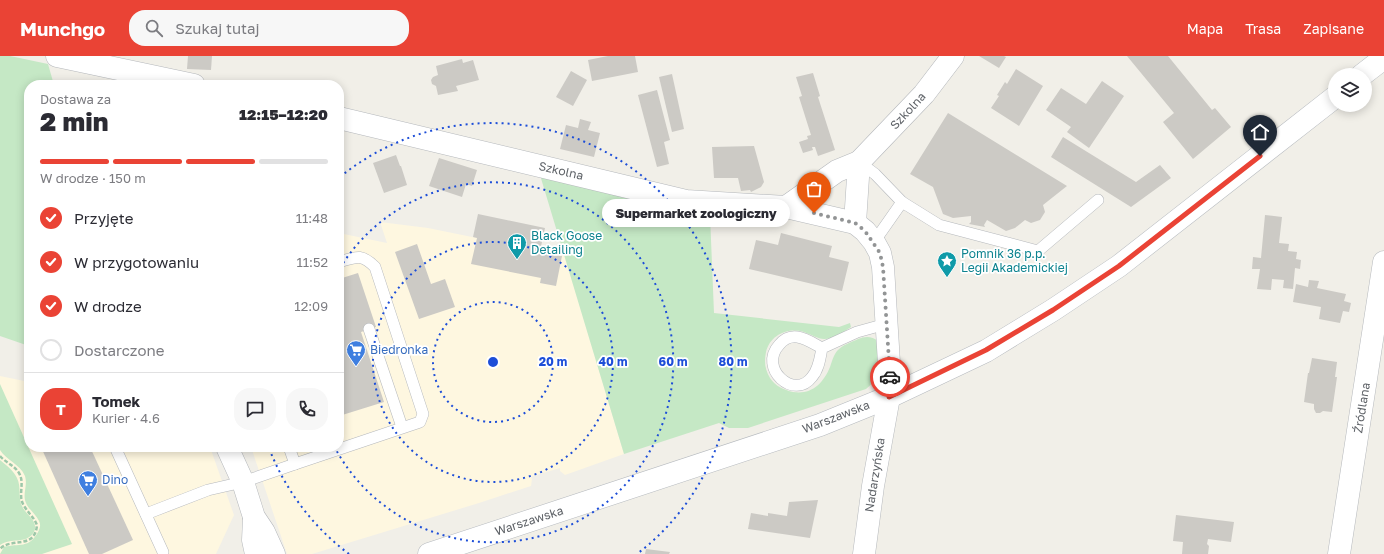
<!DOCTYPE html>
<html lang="pl">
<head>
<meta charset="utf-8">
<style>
  :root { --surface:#fff; --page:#f7f7f7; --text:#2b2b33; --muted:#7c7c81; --line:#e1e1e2; --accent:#ea4335 }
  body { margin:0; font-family:"Golos Text",sans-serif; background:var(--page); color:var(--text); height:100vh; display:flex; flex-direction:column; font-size:15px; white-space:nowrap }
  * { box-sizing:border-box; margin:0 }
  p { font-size:13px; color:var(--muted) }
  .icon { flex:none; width:22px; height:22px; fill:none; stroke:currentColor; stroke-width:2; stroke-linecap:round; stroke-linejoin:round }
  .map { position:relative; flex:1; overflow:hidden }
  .panel { position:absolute; left:24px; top:24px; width:320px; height:372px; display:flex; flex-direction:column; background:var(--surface); border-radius:16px; box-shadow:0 2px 10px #0003 }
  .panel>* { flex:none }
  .controls { position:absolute; left:1328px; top:12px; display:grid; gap:8px }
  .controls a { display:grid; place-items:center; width:44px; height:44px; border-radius:50%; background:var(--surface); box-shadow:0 2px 10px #0003; font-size:20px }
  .pin { position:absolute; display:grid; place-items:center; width:34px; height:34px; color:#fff; margin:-41px -17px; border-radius:50% 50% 50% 0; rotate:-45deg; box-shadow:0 0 4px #0007 }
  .pin .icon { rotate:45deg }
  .courier { position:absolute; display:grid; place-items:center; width:40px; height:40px; margin:-20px; border:3px solid #ea4335; border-radius:50%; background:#fff; color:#222; box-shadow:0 1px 5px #0007 }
  .bubble { position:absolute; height:28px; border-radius:14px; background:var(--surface); box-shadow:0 2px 10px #0003; font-size:13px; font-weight:800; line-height:28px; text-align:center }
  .headline em { font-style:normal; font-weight:800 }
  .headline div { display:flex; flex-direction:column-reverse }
  .headline { display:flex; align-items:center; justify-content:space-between; height:68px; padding:0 16px }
  h1 { font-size:26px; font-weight:800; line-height:30px }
  .bar { display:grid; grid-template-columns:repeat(4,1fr); gap:6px 4px; align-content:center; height:48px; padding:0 16px }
  .bar i { height:5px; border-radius:3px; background:var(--line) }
  .bar .current { background:var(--accent) }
  .bar p { grid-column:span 4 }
  .line { display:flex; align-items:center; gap:10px; padding:0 16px; border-top:1px solid var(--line) }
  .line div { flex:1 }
  .round { display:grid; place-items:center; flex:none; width:42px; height:42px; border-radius:16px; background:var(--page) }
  ol { padding:0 16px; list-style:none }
  li { display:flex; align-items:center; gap:12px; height:44px }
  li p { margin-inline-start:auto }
  li .icon { padding:4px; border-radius:50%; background:var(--accent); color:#fff; stroke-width:4 }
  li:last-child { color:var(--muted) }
  li i { width:22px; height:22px; border:2px solid var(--line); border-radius:50% }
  header { display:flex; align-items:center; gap:24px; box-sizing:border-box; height:56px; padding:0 20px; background:var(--accent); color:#fff }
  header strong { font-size:19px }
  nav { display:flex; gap:22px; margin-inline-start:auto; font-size:14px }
  .search { width:280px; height:36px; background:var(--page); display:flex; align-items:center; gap:10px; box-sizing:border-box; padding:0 14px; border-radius:16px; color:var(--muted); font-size:15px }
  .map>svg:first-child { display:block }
  .commercial { fill:#fef7e0 }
  .green { fill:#c5e8c5 }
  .building { fill:#cccac5 }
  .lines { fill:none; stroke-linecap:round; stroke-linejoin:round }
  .service-casing { stroke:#b5b8bc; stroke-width:12 }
  .minor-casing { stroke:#b5b8bc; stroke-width:23 }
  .secondary-casing { stroke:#b6babf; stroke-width:23 }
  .path { stroke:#9cc7a9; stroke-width:2.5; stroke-dasharray:4 2; stroke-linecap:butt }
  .service { stroke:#fff; stroke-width:11 }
  .minor { stroke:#fff; stroke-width:22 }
  .secondary { stroke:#fff; stroke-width:22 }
  .done { stroke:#929495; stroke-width:4; stroke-dasharray:0 7.2 }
  .route { stroke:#ea4335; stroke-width:5 }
  .ring { fill:none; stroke:#1d4ed8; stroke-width:2; stroke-dasharray:2 4 }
  .labels { text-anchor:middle; stroke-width:3.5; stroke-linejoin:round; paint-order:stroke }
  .street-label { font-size:12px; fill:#5f6368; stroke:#fff }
  .culture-label { font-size:12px; fill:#0d838f; stroke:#fff; text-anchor:start }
  .shop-label { font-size:12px; fill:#366cbe; stroke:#fff; text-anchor:start }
  .centre { fill:#1d4ed8; stroke:#fff; stroke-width:2 }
  .ring-label { font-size:12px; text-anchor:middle; font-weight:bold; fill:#1d4ed8; stroke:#fff; stroke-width:3.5; stroke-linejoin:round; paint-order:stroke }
</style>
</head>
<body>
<header>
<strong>Munchgo</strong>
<div class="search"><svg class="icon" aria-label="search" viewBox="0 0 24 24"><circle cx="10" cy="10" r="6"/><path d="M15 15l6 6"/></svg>Szukaj tutaj</div>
<nav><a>Mapa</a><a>Trasa</a><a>Zapisane</a></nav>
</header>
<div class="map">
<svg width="1384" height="498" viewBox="0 0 1384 498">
  <rect width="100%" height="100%" fill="#f1efe8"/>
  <g class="commercial">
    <path d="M380,166l48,6 137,28 59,198 -59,21 -5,-4v-3l-17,5 -12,4 1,2 -1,7 -52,17 -167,51h-25l-36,-107h88v-214l48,10z"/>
    <path d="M0,320l29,6v65h181l24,68 -18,39h-216z"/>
  </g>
  <g class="green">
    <path d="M0,0h10l38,8 6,21h-25v261l-29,-10z"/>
    <path d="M540,119l141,36 29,4 4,98 125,14 11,-4 1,4c-8,5 -16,12 -27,12 -6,0 -14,-5 -20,-7 -16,-5 -34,3 -38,20 -2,11 -1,17 4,26 5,8 14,12 23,14 18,3 30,-8 37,-25 2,-5 3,-11 7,-16 5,-6 15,-9 21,-12 7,-3 14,-3 20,2 2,19 5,35 -12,48l-118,39h-19l-10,-5 -95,31z"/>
    <path d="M0,328l72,160 -30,10h-42l4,-7c15,-4 25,2 34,-15 2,-4 3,-7 1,-11 -3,-7 -10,-11 -13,-18 -4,-9 2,-17 -1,-27 -5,-12 -19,-16 -25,-26z"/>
    <path d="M0,404c6,5 14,11 17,18 5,10 0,20 6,30 4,7 16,14 11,24 -8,13 -23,5 -34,13z"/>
  </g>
  <g class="building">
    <path d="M188,0h24l-1,14 -24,-1z"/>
    <path d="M608,0h27l3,16 -46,9 -4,-21z"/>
    <path d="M979,0h25l2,1 -7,11z"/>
    <path d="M1127,0h41l44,54 3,-2 16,19 -38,32 -30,-37 11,-9z"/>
    <path d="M462,3l1,4 10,-3 6,20 -23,6 2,5 -20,4 -2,-9 -4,-2 -1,-4 2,-3 5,-2 -2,-9z"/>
    <path d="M1016,13l27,17 -24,40 -28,-18 8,-12 -2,-1 8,-13 2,2z"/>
    <path d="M571,15l16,9 -14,26 -17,-9z"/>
    <path d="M813,17l7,23 -2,1 17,53 -17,6 -3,-9h-3l1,3 -10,3 -4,-11 9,-3 -1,-3 4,-1 -12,-38 3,-1 -6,-19z"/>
    <path d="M672,18l12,55 -12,3 -13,-55z"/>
    <path d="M1102,25l22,15 -35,52 -22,-16 4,-5 -25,-17 15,-22 25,16z"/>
    <path d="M657,34l13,50 -6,2 5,22 -12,3 -19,-72z"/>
    <path d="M948,57l119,73 -24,19 2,7 -5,8 -9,3 -6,-3 -10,8 -9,3 -19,-11 -3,5 1,2 -16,-3 2,-2v-6l-18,2 -10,-4 -10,-27 -23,-13z"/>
    <path d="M580,63l11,3 -3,8 12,3 -6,24 -34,-8 6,-24 12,3z"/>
    <path d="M1063,81l73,45 24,-17 11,13 -40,29 -80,-50z"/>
    <path d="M754,90l10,36 -3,5 -10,5 -1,-2 -9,1 -3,-13h-24l-2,-31z"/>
    <path d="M396,99l4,11h1l6,19 -23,8 -11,-30z"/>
    <path d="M439,102l38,12 -5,16 -6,-2 -4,13 -33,-11z"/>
    <path d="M478,158l67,14 -5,23 22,5 -6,30 -16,-3 1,-5 -70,-14 6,-26 -4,-1z"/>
    <path d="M1265,159l17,2 -3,26 10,1 -1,7 9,1 -1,7 5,1 -1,9 -5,-1 -2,21 -10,-1 1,-8 -12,-1 -1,11 -14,-1 3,-20h-8l1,-12 8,1z"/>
    <path d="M781,177l51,13 -3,11 20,5 -7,29 -93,-22 7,-29 22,5z"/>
    <path d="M417,188l14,40 14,-5 10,28 -36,12 -24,-67z"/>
    <path d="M358,217l18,54 -15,5 23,70 -45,14v-137z"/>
    <path d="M1309,224l10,1 -2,7 29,6 -2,7 7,2 -2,9 -6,-1 -3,12 -21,-4 2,-12 -28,-5 3,-18 12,3z"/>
    <path d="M1312,302l25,4 -2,15h2l-5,35 -9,-1 -3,2h-4l-2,-4v-5l-10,-2 4,-29h1z"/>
    <path d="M41,391h49l43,93 -31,14h-13z"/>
    <path d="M818,444l-8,38 -62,-9 3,-16 17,3v-3l19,3 2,-14z"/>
    <path d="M1176,459l58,7 -3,20 -23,-3 -1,5 2,2 -1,8h-26l1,-12 -10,-1z"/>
    <path d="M646,493l24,3 -1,2h-24z"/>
  </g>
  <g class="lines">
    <defs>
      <g id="service">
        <path d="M859,106l16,12 27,28"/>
        <path d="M874,186l28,-40 37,23 99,26 60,-51"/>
        <path d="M369,273l33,98"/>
        <path d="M822,292c-2,10 -3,21 -10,29 -18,24 -54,-9 -33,-32 13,-16 28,-5 43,3l35,-16 29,-8"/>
        <path d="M115,391l48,105"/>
        <path d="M295,408l125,-42 3,-8 -48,-147c-14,-14 -19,-10 -36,-5"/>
        <path d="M146,458l62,-24 35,-8 52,-18 -6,-17"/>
      </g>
      <g id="minor">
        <path d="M57,0l137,29"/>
        <path d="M339,62l347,83 100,6 69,16 10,8 9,11 6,11 3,14 7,112 -1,18 -16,89 -9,68"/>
        <path d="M786,151l51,-36 22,-9"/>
        <path d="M855,167l4,-61 65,-68 29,-38"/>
        <path d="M227,391l16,35 11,35 10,15 10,22"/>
        <path d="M254,463l-1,21 3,14"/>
        <path d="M1339,498l45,-292"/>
      </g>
      <g id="secondary">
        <path d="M1362,19l22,-17"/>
        <path d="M429,498l391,-129 69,-28 97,-46 67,-41 66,-44 216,-169"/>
      </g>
    </defs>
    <use href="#service" class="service-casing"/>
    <use href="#minor" class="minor-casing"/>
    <use href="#secondary" class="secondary-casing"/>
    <path class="path" d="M0,400c6,7 14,9 19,17 6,10 -1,21 4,31 4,8 11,13 14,21 -2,25 -26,12 -37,24"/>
    <use href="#service" class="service"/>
    <use href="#minor" class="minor"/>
    <use href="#secondary" class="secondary"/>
  </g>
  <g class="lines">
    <path class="done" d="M814,157l41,10 10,8 15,22 3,14 7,110"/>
    <path class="route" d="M890,321l-1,20 97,-47 67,-40 66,-44 141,-110"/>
  </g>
  <g class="ring">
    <circle cx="493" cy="306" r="60"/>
    <circle cx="493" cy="306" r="120"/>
    <path d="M340 212A180 180 0 1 1 335 392"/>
    <path d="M349 498A240 240 0 0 1 269 392M340 121A240 240 0 1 1 637 498"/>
  </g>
  <defs>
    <symbol id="building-pin" viewBox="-11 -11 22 30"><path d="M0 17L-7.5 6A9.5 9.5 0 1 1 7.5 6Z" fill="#0f9aa8" stroke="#fff"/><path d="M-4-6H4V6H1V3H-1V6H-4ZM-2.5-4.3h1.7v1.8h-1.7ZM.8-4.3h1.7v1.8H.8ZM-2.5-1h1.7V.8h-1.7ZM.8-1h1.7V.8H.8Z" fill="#fff"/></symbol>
    <symbol id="sight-pin" viewBox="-11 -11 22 30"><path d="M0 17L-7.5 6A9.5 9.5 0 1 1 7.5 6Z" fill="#0f9aa8" stroke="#fff"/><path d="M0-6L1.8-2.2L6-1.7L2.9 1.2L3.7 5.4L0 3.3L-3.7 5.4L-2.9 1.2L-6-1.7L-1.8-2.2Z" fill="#fff"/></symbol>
    <symbol id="supermarket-pin" viewBox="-11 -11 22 30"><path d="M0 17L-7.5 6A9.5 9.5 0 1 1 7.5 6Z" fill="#3f7fe0" stroke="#fff"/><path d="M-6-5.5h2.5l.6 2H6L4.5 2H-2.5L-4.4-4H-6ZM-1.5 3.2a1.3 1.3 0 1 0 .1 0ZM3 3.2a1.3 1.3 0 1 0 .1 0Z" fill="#fff"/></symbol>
  </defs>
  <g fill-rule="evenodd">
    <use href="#building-pin" x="506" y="176" width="22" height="30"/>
    <use href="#sight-pin" x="936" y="194" width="22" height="30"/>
    <use href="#supermarket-pin" x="345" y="283" width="22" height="30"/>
    <use href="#supermarket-pin" x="77" y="413" width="22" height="30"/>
  </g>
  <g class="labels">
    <g class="street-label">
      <text transform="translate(908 55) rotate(-47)" y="4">Szkolna</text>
      <text transform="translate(561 115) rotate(13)" y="4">Szkolna</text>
      <text transform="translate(1362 352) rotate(-81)" y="4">Źródlana</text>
      <text transform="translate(836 361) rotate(-21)" y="4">Warszawska</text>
      <text transform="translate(875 419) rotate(-81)" y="4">Nadarzyńska</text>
      <text transform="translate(529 465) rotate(-18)" y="4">Warszawska</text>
    </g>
    <g class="culture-label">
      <text x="531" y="184">Black Goose<tspan x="531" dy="14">Detailing</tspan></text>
      <text x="961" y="202">Pomnik 36 p.p.<tspan x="961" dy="14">Legii Akademickiej</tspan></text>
    </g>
    <g class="shop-label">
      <text x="370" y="298">Biedronka</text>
      <text x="102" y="428">Dino</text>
    </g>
  </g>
  <circle cx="493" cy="306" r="6" class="centre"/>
  <g class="ring-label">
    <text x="553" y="310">20 m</text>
    <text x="613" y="310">40 m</text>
    <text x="673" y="310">60 m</text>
    <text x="733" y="310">80 m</text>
  </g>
</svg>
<div class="controls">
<a><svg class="icon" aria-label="layers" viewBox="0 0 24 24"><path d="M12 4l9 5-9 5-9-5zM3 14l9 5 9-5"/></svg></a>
</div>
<div class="pin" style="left:814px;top:157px;background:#ea580c"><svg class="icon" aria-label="bag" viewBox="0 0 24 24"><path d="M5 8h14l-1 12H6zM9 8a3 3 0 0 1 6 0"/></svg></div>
<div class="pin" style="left:1260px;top:100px;background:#1f2937"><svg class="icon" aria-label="home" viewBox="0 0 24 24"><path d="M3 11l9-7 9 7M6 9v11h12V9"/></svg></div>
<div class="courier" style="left:890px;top:321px"><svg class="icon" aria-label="car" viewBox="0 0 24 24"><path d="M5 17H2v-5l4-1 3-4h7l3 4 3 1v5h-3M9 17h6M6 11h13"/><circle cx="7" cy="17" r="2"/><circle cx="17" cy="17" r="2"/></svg></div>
<div class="bubble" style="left:602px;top:143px;width:188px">Supermarket zoologiczny</div>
<section class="panel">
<div class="headline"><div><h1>2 min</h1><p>Dostawa za</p></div><em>12:15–12:20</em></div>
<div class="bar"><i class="current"></i><i class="current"></i><i class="current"></i><i></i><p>W drodze · 150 m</p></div>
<ol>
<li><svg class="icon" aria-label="check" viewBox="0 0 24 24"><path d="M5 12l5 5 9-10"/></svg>Przyjęte<p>11:48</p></li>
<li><svg class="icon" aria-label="check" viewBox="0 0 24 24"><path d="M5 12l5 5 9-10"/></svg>W przygotowaniu<p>11:52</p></li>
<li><svg class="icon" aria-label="check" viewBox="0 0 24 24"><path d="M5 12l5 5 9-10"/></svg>W drodze<p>12:09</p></li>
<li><i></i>Dostarczone</li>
</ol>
<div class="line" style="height:72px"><b class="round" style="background:var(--accent);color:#fff">T</b><div><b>Tomek</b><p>Kurier · 4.6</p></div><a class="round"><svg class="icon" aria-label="chat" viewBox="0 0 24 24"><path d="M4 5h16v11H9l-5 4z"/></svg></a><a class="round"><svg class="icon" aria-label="phone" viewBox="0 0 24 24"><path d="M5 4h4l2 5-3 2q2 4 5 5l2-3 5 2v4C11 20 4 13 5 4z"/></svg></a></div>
</section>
</div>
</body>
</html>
